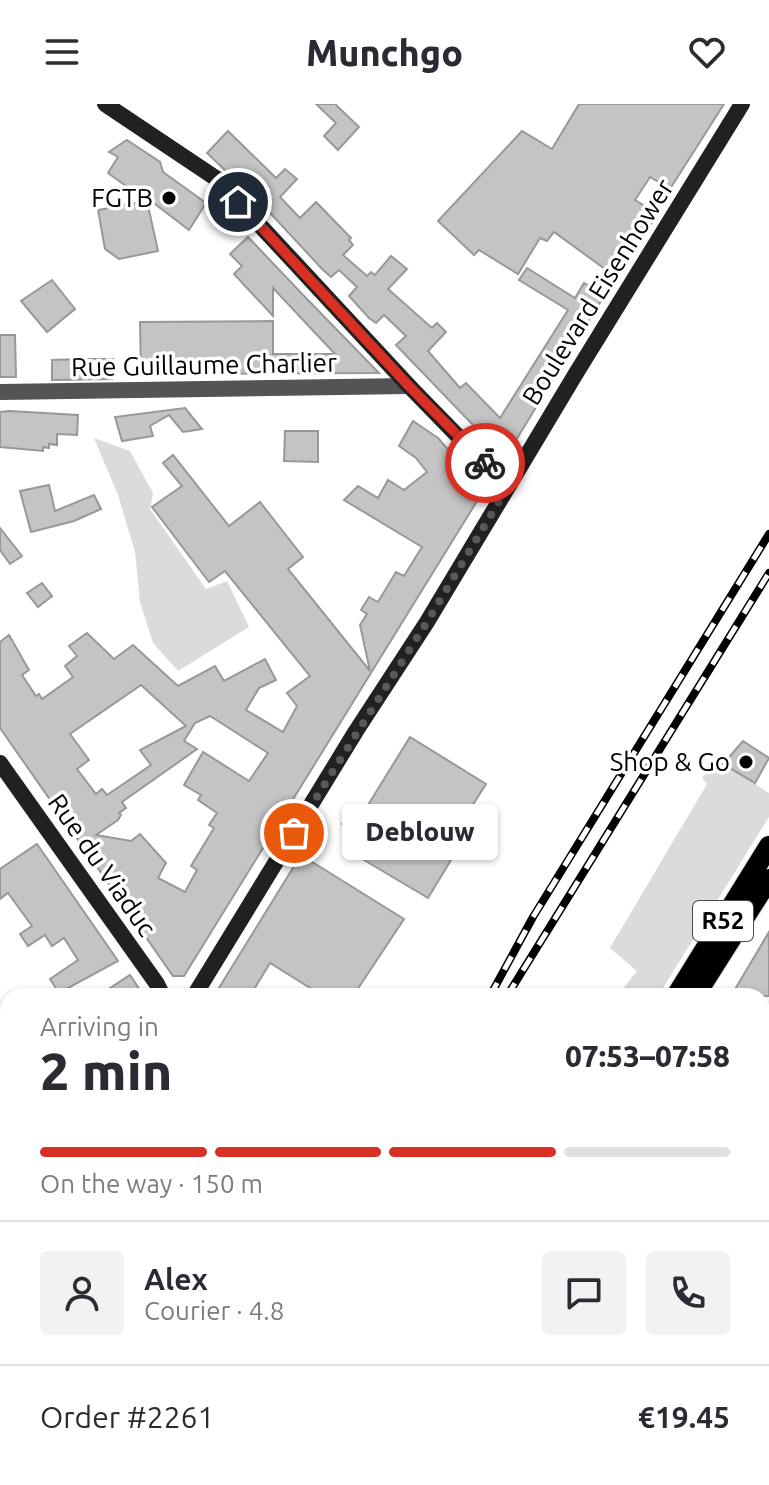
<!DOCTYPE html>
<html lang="en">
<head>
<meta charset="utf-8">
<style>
  :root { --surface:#fff; --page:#f2f2f3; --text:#2b2b33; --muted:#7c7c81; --line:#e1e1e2; --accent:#d93025 }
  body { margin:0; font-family:Ubuntu,sans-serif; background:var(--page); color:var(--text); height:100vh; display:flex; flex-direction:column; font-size:30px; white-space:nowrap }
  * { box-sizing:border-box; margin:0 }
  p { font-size:26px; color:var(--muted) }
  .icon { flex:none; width:44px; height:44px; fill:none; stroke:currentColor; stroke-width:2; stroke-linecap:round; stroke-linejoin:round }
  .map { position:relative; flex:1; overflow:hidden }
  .sheet { position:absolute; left:0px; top:884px; width:770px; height:498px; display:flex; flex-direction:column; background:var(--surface); border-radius:24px 24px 0 0; box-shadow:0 2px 6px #0004 }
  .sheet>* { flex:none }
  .pin { position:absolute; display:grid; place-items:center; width:68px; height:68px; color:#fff; margin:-34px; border:4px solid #fff; border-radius:50%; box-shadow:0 2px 8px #0007 }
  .courier { position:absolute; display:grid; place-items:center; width:80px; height:80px; margin:-40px; border:6px solid #d93025; border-radius:50%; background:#fff; color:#222; box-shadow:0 2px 10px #0007 }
  .bubble { position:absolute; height:56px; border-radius:8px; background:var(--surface); box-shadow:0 2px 6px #0004; font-size:26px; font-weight:800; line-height:56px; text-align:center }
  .head em { font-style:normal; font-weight:800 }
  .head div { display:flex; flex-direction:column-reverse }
  .head { display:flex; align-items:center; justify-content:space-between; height:136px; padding:0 40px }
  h1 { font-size:52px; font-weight:800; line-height:60px }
  .bar { display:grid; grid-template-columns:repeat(4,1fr); gap:12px 8px; align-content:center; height:96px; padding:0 40px }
  .bar i { height:10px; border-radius:6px; background:var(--line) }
  .bar .current { background:var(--accent) }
  .bar p { grid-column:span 4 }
  .line { display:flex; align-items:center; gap:20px; padding:0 40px; border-top:2px solid var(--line) }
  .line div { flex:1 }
  .round { display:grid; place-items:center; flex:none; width:84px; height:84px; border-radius:8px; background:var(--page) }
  header { display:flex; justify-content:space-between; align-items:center; height:104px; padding:0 40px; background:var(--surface); font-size:36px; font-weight:800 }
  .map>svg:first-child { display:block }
  .green { fill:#dbdbdb }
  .building { fill:#c4c4c4; stroke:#989898; stroke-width:2; fill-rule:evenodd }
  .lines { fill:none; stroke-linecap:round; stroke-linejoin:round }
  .primary-casing { stroke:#dbdbdb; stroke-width:22 }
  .street { stroke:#545454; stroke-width:16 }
  .secondary { stroke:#212121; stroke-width:16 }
  .primary { stroke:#000; stroke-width:20 }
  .rail-casing { stroke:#000; stroke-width:8 }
  .rail { stroke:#fff; stroke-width:5; stroke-dasharray:15; stroke-linecap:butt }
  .done { stroke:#595959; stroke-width:8; stroke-dasharray:0 14.4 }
  .route { stroke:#d93025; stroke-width:10 }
  .poi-dot { fill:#000; stroke:#fff; stroke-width:3 }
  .labels { text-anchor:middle; stroke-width:7; stroke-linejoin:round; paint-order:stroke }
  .shield { fill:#fff; stroke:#4c4c4c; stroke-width:2 }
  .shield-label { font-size:24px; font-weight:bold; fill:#000 }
  .poi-label { font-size:26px; fill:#000; stroke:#fff; text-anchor:end }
  .street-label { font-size:26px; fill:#000; stroke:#fff }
</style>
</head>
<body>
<header><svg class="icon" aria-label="menu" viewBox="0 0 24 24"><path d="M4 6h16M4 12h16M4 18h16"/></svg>Munchgo<svg class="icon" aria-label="heart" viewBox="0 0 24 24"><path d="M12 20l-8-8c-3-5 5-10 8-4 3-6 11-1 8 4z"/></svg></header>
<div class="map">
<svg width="769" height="1381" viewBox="0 0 769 1381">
  <rect width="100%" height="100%" fill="#fff"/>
  <g class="green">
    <path d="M94,334l36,13 23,42 -3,16 56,80 21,-8 22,46 -71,44 -25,-28 -13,-41 -5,-50 -17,-57z"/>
    <path d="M717,655l52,34v24l-111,179h-41l20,-25 -27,-23 97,-164 -5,-6z"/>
    <path d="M769,1040v65l-7,8v-66z"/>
    <path d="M0,1352h8v22h146l-5,7h-149z"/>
  </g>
  <g class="building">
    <path d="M316,0h19l24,23 -21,23 -14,-14 12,-13z"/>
    <path d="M579,0h145l-54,85 -20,-12 -15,23 23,14 -42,63 -62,-45 -7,9 -7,-3 -22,36 -39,-24 -5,5 -36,-34 84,-90 30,18z"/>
    <path d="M228,27l48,47 9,-9 12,10 -17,18 20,21 16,-16 35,36 -2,2 4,5 -10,10 24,21 4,-4 4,3 16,-19 16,13 -19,20 44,39 5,-5 9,9 -18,19 32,37 6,-5 34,35 68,-108 -49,-30 8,-12 48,30 9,-15 20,13 -94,154h-13l-101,-105 10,-9 -22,-21 -8,8 -7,-5 -20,-22 8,-9 -18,-17 -8,7 -8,-7 -50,-54 -66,-63z"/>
    <path d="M127,36l33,22 3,10 43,31 -17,27 -42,-32v3l-39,-28 10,-16 -9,-5z"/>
    <path d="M147,97l11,50 -39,8 -14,-10 -7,-39z"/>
    <path d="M248,133l57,60 74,76 -238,1 -1,-52 133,-1v33h62l-62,-66v28l-39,-42 8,-8 -12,-12z"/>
    <path d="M52,176l23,29 -28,23 -26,-31z"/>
    <path d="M0,231h15l1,42h-16z"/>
    <path d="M84,255h29l-1,20 -60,1v-20z"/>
    <path d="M185,304l17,21 -19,3 -14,-17 -19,11 3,10 -31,5 -7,-24z"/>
    <path d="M9,307l69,4 -1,20 -20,-1v11l-8,-1v4l-6,-1v4l-43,-4v-35z"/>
    <path d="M413,317l25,17 44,50v5l-298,483h-11l-173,-248v-86l9,-7 20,35 -7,5 14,21 3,-2 3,5 31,-22 -8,-11 12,-10 -8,-10 18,-13 27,26 19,-14 45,41 37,-20 9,15 41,-22 11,21 -17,8 -13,22 37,22 14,-26 -10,-13 23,-17 -85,-105 -16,11 -57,-75 30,-21 -19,-23 10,-8 56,71 31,-24 43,55 -15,12 82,102 -10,-46 7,-11 -6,-4 8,-13 9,5 18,-30 8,4 18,-29 -78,-47 14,-14 20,12 10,-18 16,10 23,-18 -11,-14 -17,-12zM141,581l45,41 -46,24 11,15 -44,30 -5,-6 -6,5 -19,-25 12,-9 -19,-26zM210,612l58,37 -19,28 -46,-29 -19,33 17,10 -3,5 19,13 -8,12 5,3 -23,38 6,4 -12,22 -27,-14 8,-15 -26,-29 -9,7 -35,-6 22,-15 3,-5 -2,-2 7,-5 -4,-6 75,-53 -13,-8 11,-18z"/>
    <path d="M285,327h33v31l-34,-1z"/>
    <path d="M49,381l6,26 39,-16 7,14 -27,12 -43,11 -11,-41z"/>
    <path d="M0,424l22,28 -12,8 -10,-14z"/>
    <path d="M42,479l10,13 -14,11 -11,-14z"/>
    <path d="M410,633l76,47 -21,33 9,5 -46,76 -64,-38 7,-12 -21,-13 3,-5 -11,-6 8,-12 10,6z"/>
    <path d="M743,637l26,17 -14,25 -32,-19z"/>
    <path d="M37,740l81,117 -59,32 -9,-14 28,-19 -14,-22 -12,8 -7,-11 -17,11 -8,-12 12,-8 -24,-33 -8,6v-30z"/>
    <path d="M301,751l103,64 -51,77h-30l-53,-33 -20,33h-36z"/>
    <path d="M769,828v64h-38z"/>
    <path d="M130,871l14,21h-46z"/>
  </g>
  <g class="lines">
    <defs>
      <g id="primary">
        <path d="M676,892l93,-150"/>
        <path d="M695,892l74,-117"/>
        <path d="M0,1156l8,-4"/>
        <path d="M443,1381l3,-7"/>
        <path d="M461,1381l3,-7"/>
      </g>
    </defs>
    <use href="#primary" class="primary-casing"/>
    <g class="street">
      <path d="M0,288l409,-6"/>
      <path d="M762,1016l7,-7"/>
      <path d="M762,1146l7,-8"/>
      <path d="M762,1351l7,8"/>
      <path d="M552,1381l5,-7"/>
    </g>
    <g class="secondary">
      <path d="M105,0l112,75 192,207 78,80 23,17"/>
      <path d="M0,659l157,221 6,12"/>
      <path d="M194,892l162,-265 71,-109 148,-247 167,-271"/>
    </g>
    <use href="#primary" class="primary"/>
    <defs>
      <g id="rail">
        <path d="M490,892l43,-79 236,-383"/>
        <path d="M507,892l262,-423"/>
        <path d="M205,1381l5,-7"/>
      </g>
    </defs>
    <use href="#rail" class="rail-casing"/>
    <use href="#rail" class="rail"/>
  </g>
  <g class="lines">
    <path class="done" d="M294,729l133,-211 83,-139 -25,-20"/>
    <path class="route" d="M238,98l171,184 76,77"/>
  </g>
  <g class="poi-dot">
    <circle cx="169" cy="94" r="8"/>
    <circle cx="746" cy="658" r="8"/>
  </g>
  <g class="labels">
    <rect class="shield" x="693" y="797" width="60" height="40" rx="6"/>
    <g class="shield-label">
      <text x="723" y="825">R52</text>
    </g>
    <g class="poi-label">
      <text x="153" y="103">FGTB</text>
      <text x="730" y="667">Shop &amp; Go</text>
    </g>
    <g class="street-label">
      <text transform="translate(598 188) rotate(-58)" y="9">Boulevard Eisenhower</text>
      <text transform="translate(204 261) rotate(-1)" y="9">Rue Guillaume Charlier</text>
      <text transform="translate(102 761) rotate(55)" y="9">Rue du Viaduc</text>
    </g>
  </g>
</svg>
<div class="pin" style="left:294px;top:729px;background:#ea580c"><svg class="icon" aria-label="bag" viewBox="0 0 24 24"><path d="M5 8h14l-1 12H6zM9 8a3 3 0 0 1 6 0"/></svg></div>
<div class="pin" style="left:238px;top:98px;background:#1f2937"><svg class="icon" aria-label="home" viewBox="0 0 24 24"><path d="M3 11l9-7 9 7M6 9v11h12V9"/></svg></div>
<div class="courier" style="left:485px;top:359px"><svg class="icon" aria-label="bike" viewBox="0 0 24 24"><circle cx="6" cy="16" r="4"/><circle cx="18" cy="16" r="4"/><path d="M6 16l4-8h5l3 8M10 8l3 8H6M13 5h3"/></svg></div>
<div class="bubble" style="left:342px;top:700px;width:156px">Deblouw</div>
<section class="sheet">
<div class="head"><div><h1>2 min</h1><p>Arriving in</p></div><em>07:53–07:58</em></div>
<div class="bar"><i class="current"></i><i class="current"></i><i class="current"></i><i></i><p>On the way · 150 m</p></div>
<div class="line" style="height:144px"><a class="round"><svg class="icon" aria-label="person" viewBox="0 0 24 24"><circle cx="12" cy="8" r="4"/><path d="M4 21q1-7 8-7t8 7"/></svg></a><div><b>Alex</b><p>Courier · 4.8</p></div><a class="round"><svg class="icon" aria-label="chat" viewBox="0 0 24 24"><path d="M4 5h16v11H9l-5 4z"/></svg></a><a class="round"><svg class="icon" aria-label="phone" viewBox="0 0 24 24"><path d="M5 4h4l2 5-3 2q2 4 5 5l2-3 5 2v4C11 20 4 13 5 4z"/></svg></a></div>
<div class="line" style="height:104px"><div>Order #2261</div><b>€19.45</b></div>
</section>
</div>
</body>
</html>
